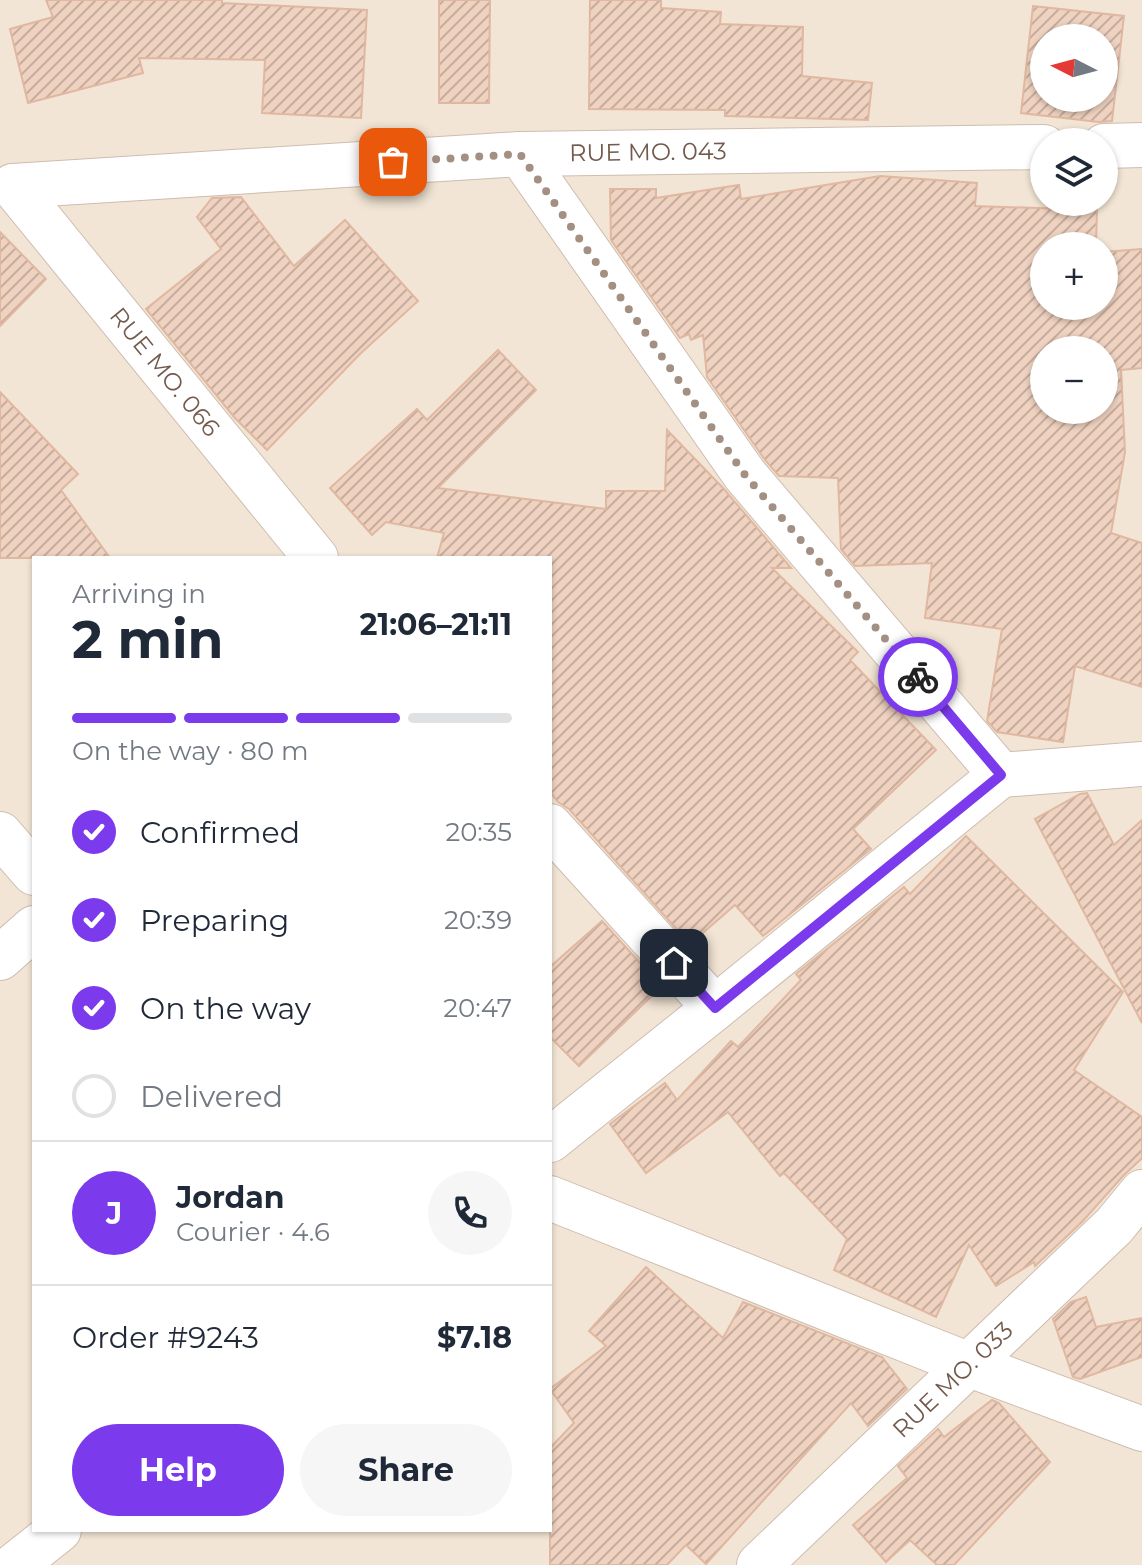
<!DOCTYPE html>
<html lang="en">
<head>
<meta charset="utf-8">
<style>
  :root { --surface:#fff; --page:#f6f6f7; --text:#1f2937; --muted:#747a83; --line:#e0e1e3; --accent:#7c3aed }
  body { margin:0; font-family:Montserrat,sans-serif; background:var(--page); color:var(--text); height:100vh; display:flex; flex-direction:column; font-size:30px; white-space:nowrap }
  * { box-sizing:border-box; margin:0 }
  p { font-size:26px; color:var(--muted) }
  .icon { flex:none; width:44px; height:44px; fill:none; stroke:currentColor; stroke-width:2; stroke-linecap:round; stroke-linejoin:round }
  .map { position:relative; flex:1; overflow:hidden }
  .drawer { position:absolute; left:32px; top:556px; width:520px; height:976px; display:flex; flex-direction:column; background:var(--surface); border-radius:0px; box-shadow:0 2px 6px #0004 }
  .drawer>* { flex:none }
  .needle { width:52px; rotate:276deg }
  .fabs { position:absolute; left:1030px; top:24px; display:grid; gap:16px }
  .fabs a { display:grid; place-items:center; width:88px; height:88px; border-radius:50%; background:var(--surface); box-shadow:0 2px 6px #0004; font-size:40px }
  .pin { position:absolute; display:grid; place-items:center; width:68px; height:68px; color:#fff; margin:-34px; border-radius:16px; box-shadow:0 4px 12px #0006 }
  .courier { position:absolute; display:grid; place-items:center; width:80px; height:80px; margin:-40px; border:6px solid #7c3aed; border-radius:50%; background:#fff; color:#222; box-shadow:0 2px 10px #0007 }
  .summary em { font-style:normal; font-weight:700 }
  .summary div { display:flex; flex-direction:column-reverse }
  .summary { display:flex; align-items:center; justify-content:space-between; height:136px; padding:0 40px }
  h1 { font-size:52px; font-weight:700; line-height:60px }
  .bar { display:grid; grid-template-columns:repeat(4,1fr); gap:12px 8px; align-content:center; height:96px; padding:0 40px }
  .bar i { height:10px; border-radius:6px; background:var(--line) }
  .bar .selected { background:var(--accent) }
  .bar p { grid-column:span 4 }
  .line { display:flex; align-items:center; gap:20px; padding:0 40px; border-top:2px solid var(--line) }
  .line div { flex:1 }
  .round { display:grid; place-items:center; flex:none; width:84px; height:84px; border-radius:42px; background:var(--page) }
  ol { padding:0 40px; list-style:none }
  li { display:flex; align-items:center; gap:24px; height:88px }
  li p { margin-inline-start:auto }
  li .icon { padding:8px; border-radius:50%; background:var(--accent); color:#fff; stroke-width:4 }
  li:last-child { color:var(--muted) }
  li i { width:44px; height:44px; border:4px solid var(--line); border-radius:50% }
  .action { display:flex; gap:16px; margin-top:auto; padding:16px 40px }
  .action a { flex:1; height:92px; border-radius:48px; background:var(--accent); color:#fff; font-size:32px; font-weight:700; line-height:92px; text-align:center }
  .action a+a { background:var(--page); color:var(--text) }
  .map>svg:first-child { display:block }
  .residential { fill:#f2e5d5; fill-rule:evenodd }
  .building { fill:url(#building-hatch); stroke:#e0b8a1; stroke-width:2; fill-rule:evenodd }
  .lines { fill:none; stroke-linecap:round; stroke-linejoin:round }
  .street-casing { stroke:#cebdb0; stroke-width:46 }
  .street { stroke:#fff; stroke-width:44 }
  .done { stroke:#a39083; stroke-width:8; stroke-dasharray:0 14.4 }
  .route { stroke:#7c3aed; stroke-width:10 }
  .labels { text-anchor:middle; stroke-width:6; stroke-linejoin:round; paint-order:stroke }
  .street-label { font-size:24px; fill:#735a4d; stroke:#fef7ec }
</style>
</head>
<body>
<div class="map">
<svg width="1142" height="1565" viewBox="0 0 1142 1565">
  <defs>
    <pattern id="building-hatch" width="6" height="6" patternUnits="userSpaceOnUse" patternTransform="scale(2)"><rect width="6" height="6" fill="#efd2c0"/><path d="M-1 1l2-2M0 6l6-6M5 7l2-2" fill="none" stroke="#c6ad9e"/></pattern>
  </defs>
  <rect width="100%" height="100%" fill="#fbf3e6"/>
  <path class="residential" d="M0,0h1142v1565h-1142zM1044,38h60v60h-60zM1044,142h60v60h-60zM1044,246h60v60h-60zM1044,350h60v60h-60zM34,558h516v972h-516z"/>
  <g class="building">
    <path d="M46,0h176v3l145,7 -6,108 -99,-5 3,-53 -126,-2 4,15 -115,30 -18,-74 43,-12z"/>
    <path d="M439,0h51l-1,103h-50z"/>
    <path d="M590,0h71v8l60,4 -1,12 83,3 -1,49 70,7 -4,37 -143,-4v-6l-136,-1z"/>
    <path d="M1033,6l91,10 -12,105 -13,1 -78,-9zM1044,38h60v60h-60z"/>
    <path d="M880,176l97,7 -2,23 122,4 -1,36h-52v60h60v-54l38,-3v119l-21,2 4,82 -14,81 31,10v144l-67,-21 -12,76 -66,-10 -10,-11 15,-92 -77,-11 7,-55 -77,3 -14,-17 -3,-71 -59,-2 -14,-16 -58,-83 -4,-42 -12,5 -2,-6 -9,4 -69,-98 -1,-51h46v9l83,-13 2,14zM1044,350h60v60h-60z"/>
    <path d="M241,197l53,69 51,-46 73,81 -58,53 -93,96 -33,-33 -88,-108 75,-60 -24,-32 15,-19z"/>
    <path d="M0,232l46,47 -46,47z"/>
    <path d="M498,350l38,40 -98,98 168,21v-18h59l2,-61 57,59 67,79h-19l86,84 -8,8 86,90 -83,79 18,20 -108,87 -28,-31 -45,39 -121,-135 -11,-7 -8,-10v-234h-113l7,-25 -58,-11 -14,13 -42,-47 87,-79 10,11z"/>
    <path d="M0,392l78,82 -17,16 49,68h-110z"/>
    <path d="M1087,793l27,52 28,-25v203l-107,-204 45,-25z"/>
    <path d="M966,836l157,156 -49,78 68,47v41l-19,18 -41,46 -47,44 -1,-4 -38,24 -27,-41 -33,72 -102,-47 13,-31 -63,-66 -4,3 -52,-64 -82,61 -36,-49 55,-41 12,17 54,-59 7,6 63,-67 -5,-6 108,-87 6,7z"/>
    <path d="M602,921l50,55 -4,4 10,10 -79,76 -29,-29v-70z"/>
    <path d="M646,1267l77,71 20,-36 139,55 25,32 -39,37 -17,-23 -145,161 -20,-19 -19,20h-117v-117l24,-25 -24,-34 56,-43 -17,-15z"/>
    <path d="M1086,1297l10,30 46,-9v39l-62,22 -7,-2 -20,-58 18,-17z"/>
    <path d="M992,1400l7,3 51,59 -96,103h-17l-27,-25 -24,22 -33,-37 54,-47 -9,-12 40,-37 6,8z"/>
  </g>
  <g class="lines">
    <defs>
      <g id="street">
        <path d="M1104,146l38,-1"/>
        <path d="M520,154l225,321 256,300"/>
        <path id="s1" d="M13,186l507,-32 524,-7"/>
        <path id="s2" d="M13,186l303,372"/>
        <path d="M550,826l165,182"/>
        <path d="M0,834l34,39"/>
        <path d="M0,958l34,-30"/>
        <path d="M550,1140l165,-132 286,-233 141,-11"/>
        <path d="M550,1198l417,166 175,65"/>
        <path d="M15,1565l44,-35"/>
        <path id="s3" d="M759,1565l355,-339 28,-34"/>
      </g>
    </defs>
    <use href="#street" class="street-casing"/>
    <use href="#street" class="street"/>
  </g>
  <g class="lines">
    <path class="done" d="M393,162l127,-8 225,321 173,202"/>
    <path class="route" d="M674,963l41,45 286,-233 -83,-98"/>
  </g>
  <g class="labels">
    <g class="street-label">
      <text dy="8" stroke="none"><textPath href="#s1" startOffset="636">RUE MO. 043</textPath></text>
      <text dy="8" stroke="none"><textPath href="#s2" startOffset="240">RUE MO. 066</textPath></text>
      <text dy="8" stroke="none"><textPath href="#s3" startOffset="268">RUE MO. 033</textPath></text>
    </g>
  </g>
</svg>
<div class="fabs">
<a><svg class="needle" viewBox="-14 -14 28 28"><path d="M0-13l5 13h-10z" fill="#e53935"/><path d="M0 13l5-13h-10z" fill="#747a83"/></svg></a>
<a><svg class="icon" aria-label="layers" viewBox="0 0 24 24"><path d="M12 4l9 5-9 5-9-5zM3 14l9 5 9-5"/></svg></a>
<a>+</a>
<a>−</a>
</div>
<div class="pin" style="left:393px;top:162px;background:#ea580c"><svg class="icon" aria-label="bag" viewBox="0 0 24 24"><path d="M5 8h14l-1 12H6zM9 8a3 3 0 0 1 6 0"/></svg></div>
<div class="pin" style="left:674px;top:963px;background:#1f2937"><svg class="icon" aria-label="home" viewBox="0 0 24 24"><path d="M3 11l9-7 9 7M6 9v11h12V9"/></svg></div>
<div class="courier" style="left:918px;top:677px"><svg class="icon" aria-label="bike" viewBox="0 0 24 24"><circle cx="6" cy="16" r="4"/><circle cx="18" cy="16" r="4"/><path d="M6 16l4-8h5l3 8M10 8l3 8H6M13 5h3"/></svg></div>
<section class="drawer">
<div class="summary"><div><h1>2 min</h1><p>Arriving in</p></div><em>21:06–21:11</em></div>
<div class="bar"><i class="selected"></i><i class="selected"></i><i class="selected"></i><i></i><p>On the way · 80 m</p></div>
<ol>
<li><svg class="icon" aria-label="check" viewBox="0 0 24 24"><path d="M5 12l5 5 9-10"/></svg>Confirmed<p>20:35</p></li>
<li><svg class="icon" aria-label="check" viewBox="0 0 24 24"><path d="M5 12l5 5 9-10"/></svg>Preparing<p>20:39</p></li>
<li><svg class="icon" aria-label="check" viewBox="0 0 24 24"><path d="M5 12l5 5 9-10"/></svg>On the way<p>20:47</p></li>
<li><i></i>Delivered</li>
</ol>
<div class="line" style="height:144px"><b class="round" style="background:var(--accent);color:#fff">J</b><div><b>Jordan</b><p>Courier · 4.6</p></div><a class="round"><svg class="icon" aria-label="phone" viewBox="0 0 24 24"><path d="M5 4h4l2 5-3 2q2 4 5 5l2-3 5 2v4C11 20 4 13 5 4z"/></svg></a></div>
<div class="line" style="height:104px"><div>Order #9243</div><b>$7.18</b></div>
<div class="action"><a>Help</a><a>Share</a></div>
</section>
</div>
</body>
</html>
